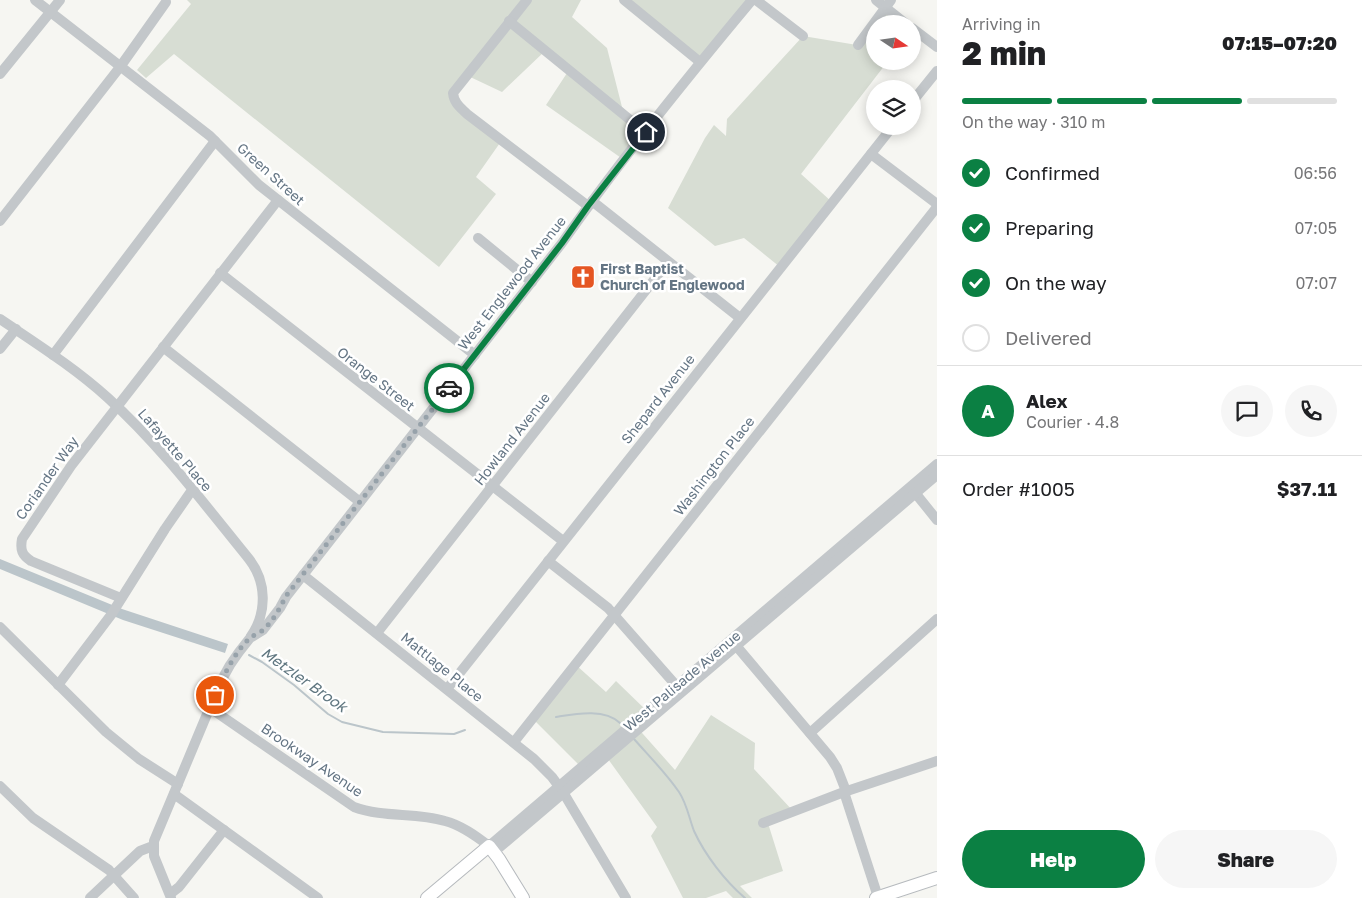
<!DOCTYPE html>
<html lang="en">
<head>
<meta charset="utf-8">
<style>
  :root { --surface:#fff; --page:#f6f6f6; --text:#202124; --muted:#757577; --line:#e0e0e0; --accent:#0b8043 }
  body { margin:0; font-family:"Golos Text",sans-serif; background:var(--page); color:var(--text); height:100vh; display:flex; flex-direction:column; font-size:19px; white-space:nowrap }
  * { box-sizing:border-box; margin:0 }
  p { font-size:16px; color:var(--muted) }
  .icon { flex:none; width:28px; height:28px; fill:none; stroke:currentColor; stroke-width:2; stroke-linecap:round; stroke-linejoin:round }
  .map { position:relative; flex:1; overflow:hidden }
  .side { display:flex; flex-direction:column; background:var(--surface); width:425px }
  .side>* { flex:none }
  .needle { width:32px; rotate:103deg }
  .fabs { position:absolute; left:866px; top:15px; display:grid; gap:10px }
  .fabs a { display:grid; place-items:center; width:55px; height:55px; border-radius:50%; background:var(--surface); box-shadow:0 2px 12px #0003; font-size:25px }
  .pin { position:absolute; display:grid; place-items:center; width:42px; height:42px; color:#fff; margin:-21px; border:2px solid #fff; border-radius:50%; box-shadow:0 1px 5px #0007 }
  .courier { position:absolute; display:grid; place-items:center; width:50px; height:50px; margin:-25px; border:4px solid #0b8043; border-radius:50%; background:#fff; color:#222; box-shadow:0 1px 6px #0007 }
  .overview em { font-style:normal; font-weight:800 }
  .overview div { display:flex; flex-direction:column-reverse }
  .overview { display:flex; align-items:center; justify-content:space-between; height:85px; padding:0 25px }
  h1 { font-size:32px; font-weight:800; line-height:38px }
  .bar { display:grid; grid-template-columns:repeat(4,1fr); gap:8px 5px; align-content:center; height:60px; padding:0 25px }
  .bar i { height:6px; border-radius:4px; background:var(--line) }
  .bar .on { background:var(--accent) }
  .bar p { grid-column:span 4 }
  .line { display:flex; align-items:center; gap:12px; padding:0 25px; border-top:1px solid var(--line) }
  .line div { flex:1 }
  .round { display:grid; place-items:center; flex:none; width:52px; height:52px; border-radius:26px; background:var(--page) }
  ol { padding:0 25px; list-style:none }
  li { display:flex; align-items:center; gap:15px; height:55px }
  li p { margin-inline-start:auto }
  li .icon { padding:5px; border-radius:50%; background:var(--accent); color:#fff; stroke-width:4 }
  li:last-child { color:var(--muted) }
  li i { width:28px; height:28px; border:2px solid var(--line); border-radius:50% }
  .button { display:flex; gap:10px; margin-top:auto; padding:10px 25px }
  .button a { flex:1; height:58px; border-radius:30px; background:var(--accent); color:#fff; font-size:20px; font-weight:800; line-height:58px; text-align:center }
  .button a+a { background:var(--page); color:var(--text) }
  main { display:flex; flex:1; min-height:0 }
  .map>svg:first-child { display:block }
  .green { fill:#d7ddd3 }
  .water { fill:#bbc5ca }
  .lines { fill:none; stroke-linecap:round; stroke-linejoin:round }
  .stream { stroke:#bbc5ca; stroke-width:2 }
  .major-casing { stroke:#b6babe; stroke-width:14 }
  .minor { stroke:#c3c7ca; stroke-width:10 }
  .major { stroke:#fff; stroke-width:12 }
  .done { stroke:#97a2aa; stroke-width:5; stroke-dasharray:0 9 }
  .route { stroke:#0b8043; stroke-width:6 }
  .labels { text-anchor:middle; stroke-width:5; stroke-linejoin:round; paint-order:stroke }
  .street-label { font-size:14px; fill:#647584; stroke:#fff }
  .poi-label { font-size:14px; font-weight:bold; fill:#647584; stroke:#fff; text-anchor:start }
  .water-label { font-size:15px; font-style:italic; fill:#607781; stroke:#fff }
</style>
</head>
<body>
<main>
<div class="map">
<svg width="937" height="898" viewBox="0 0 937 898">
  <rect width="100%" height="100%" fill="#f6f6f2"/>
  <g class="green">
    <path d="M187,0h394l-9,17 35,31 15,59 23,25 -21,28 -78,-55 23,-35 -24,-19 -43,41 -36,-17 -12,24 48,41 -26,37 20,17 -57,73 -265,-213 -28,24 -9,-8 54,-66z"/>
    <path d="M624,0h127l-51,62z"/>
    <path d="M885,7l21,17h-31v37h13l-87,113 31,28 -52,65 -36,-29 -29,8 -47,-38 37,-70 9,-13 12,11 1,-17 76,-83 54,9z"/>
    <path d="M576,665l30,27 10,-11 33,32 -14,12 40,45 36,-55 44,28 -1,26 39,42 -26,9 16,51 -43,15 12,12h-19l-7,-7 -20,7h-23l-32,-62 6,-9 -54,-75 -20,17 -49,-49z"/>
  </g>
  <path class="water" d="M0,559l122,50 106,35 -3,9 -102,-33 -123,-51z"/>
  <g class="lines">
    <g class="stream">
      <path d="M249,655l13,7 32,23 34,29 14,8 41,10 71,2 11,-4"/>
      <path d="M556,717c19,-3 48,-9 64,6"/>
      <path d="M634,739c15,17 32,34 45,53 8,12 10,26 15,39 11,24 31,50 51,67"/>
    </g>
    <defs>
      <g id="major">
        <path d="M427,898l62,-52 10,13 24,39"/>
        <path d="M876,898l61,-20"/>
      </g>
    </defs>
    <use href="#major" class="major-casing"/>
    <g class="minor">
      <path d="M35,0l175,136 49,49 216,170"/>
      <path d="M527,0l-74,93c1,10 7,14 14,21l121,92"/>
      <path d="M624,0l76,62"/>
      <path d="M756,0l47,36"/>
      <path d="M876,0l30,24"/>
      <path d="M509,21l136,111"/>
      <path d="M912,28l25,19"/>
      <path d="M858,45l33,-45"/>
      <path d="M0,74l60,-74"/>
      <path d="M912,102l25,-31"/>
      <path d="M871,154l66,50"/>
      <path d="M592,201l148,117"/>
      <path d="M0,221l120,-154 46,-65"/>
      <path d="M478,238l54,44"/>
      <path d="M220,273l343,268"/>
      <path d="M0,319c37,25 75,49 108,79 52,47 97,107 141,161 18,23 18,54 2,77"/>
      <path d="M163,347l197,155"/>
      <path d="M0,349l16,-20"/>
      <path d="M53,355l162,-214"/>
      <path d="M912,489l25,31"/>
      <path d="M548,561l60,47 73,83"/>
      <path d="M303,575l231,184 18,18 11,15 63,106"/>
      <path d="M121,598l-90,-37c-9,-6 -11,-11 -9,-22l49,-73 207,-266"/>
      <path d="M0,627l106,105 33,27 39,25"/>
      <path d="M377,633l291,-371"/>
      <path d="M733,642l97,115 7,11 9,23"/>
      <path d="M58,685l53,-70 54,-86 27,-39"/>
      <path d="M447,689l446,-563"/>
      <path d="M210,708l144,99c30,11 61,5 91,14 16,4 31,15 44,25l448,-382"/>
      <path d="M810,733l127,-114"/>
      <path d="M514,742l423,-535"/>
      <path d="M0,786l33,32 76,52 25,28"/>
      <path d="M844,792l34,105"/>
      <path d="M174,794l144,104"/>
      <path d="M763,823l81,-31 93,-31"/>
      <path d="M494,852l443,-377"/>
      <path d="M170,894l9,-7 45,-57"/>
      <path d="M90,898l50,-47 13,-5"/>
      <path d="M171,898l-17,-42v-15l66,-158 10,-18 9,-13 11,-14 13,-8 17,-22 6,-11 276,-354c59,-84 124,-164 190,-243"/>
    </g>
    <use href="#major" class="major"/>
  </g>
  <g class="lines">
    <path class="done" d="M215,695c8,-18 20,-44 35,-57 4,-3 10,-5 14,-9 9,-8 16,-21 22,-33l163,-208"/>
    <path class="route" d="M449,388l113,-145 26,-37 58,-74"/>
  </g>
  <defs>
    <symbol id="church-square" viewBox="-11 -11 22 22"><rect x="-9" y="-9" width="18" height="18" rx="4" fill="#e55623" stroke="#fff"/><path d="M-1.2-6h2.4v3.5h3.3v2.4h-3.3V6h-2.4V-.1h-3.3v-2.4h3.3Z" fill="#fff"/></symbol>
  </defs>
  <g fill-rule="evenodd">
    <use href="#church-square" x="569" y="263" width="28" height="28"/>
  </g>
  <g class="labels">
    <g class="street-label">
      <text transform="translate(271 174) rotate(42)" y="5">Green Street</text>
      <text transform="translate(512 283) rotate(-52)" y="5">West Englewood Avenue</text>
      <text transform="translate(376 379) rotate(38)" y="5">Orange Street</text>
      <text transform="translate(658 399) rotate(-52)" y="5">Shepard Avenue</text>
      <text transform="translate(512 439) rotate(-52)" y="5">Howland Avenue</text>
      <text transform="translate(175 450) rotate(49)" y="5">Lafayette Place</text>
      <text transform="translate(714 466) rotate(-52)" y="5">Washington Place</text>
      <text transform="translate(47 478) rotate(-55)" y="5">Coriander Way</text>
      <text transform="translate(442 667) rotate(39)" y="5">Mattlage Place</text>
      <text transform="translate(682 681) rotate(-40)" y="5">West Palisade Avenue</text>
      <text transform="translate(312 760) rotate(34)" y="5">Brookway Avenue</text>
    </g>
    <g class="poi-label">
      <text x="600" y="274">First Baptist<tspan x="600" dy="16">Church of Englewood</tspan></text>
    </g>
    <g class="water-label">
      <text transform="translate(304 680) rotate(35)" y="5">Metzler Brook</text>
    </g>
  </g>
</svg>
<div class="fabs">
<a><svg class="needle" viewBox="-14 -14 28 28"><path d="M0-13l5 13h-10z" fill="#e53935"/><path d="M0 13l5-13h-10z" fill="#757577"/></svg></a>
<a><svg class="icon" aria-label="layers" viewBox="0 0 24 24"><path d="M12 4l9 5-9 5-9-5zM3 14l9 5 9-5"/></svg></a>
</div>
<div class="pin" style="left:215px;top:695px;background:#ea580c"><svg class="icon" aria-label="bag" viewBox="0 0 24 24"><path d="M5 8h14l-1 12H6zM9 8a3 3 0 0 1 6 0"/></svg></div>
<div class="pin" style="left:646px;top:132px;background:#1f2937"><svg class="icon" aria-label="home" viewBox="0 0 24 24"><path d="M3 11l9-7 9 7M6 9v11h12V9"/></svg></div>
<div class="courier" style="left:449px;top:388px"><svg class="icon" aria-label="car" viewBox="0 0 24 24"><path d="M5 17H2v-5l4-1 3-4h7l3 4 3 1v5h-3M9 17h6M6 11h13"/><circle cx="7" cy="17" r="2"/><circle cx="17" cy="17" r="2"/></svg></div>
</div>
<section class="side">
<div class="overview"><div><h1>2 min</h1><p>Arriving in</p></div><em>07:15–07:20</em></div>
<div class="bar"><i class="on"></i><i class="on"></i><i class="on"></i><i></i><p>On the way · 310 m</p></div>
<ol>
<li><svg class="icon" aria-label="check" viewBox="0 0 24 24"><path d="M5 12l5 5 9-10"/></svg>Confirmed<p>06:56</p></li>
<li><svg class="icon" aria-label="check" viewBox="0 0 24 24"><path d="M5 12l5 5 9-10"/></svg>Preparing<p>07:05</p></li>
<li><svg class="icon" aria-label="check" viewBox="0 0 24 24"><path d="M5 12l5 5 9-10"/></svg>On the way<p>07:07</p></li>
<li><i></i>Delivered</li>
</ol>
<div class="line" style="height:90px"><b class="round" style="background:var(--accent);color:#fff">A</b><div><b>Alex</b><p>Courier · 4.8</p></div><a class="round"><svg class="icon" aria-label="chat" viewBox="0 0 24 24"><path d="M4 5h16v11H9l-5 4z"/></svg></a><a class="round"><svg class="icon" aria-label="phone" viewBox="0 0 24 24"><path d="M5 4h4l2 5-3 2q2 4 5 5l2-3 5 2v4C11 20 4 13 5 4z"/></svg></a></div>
<div class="line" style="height:65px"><div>Order #1005</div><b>$37.11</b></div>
<div class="button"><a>Help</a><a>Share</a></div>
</section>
</main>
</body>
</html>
